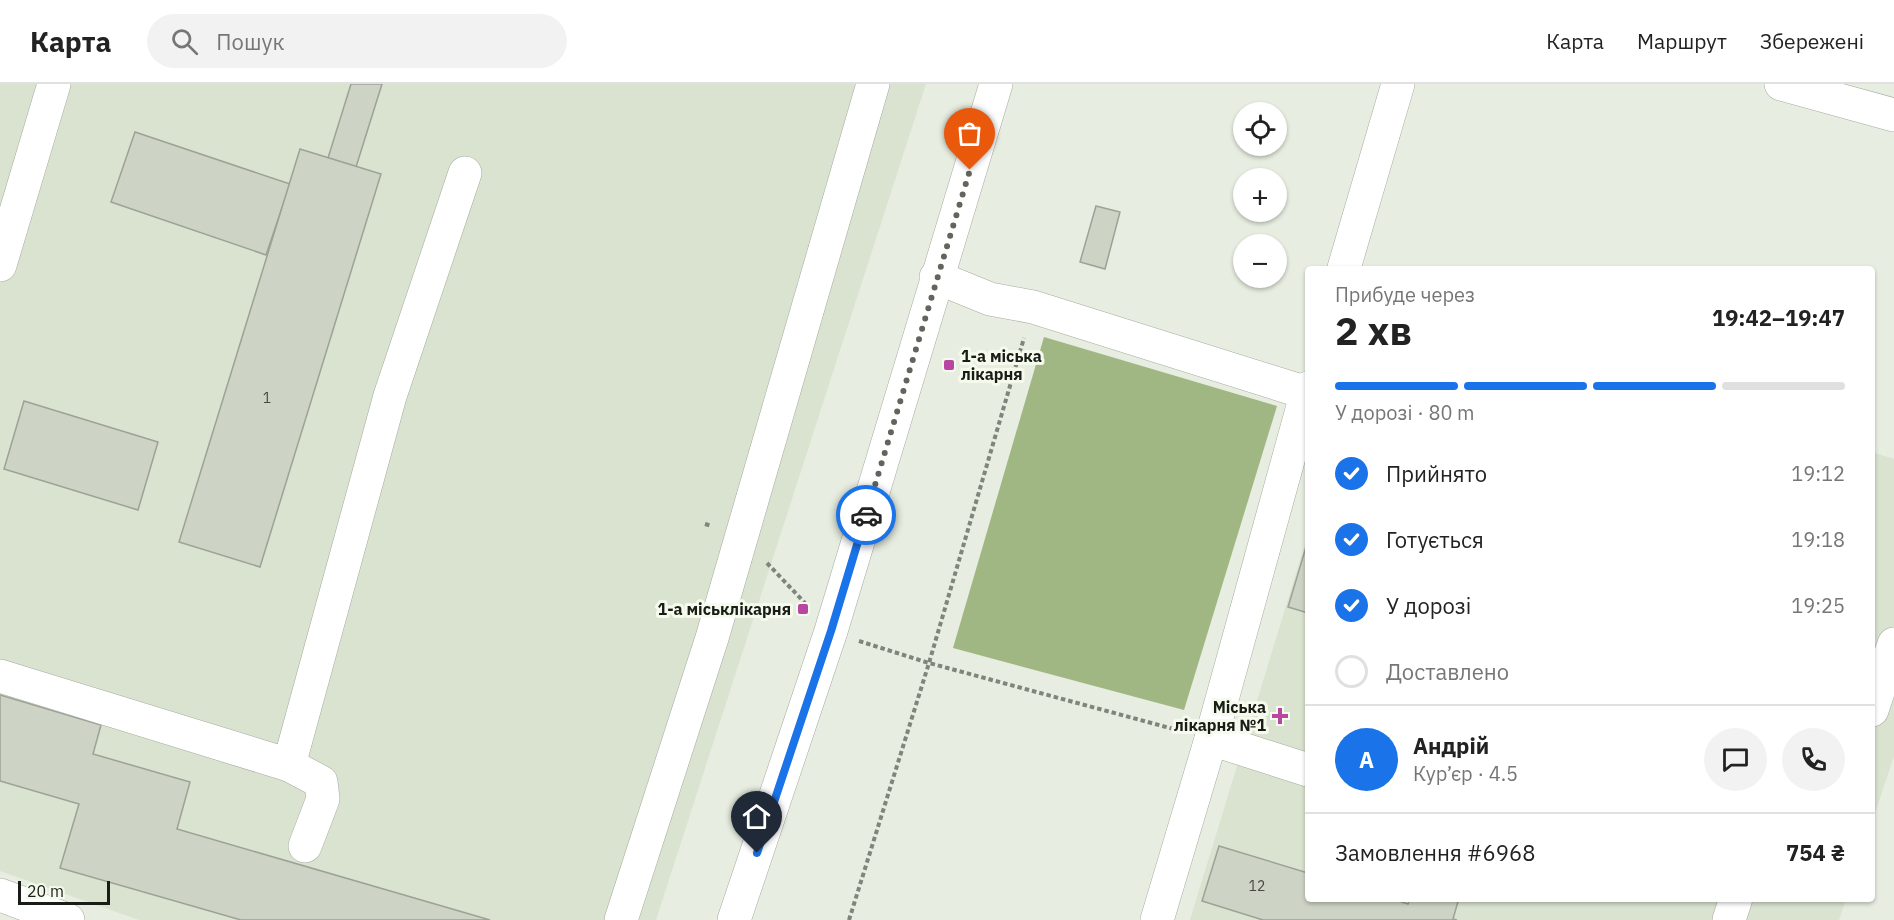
<!DOCTYPE html>
<html lang="uk">
<head>
<meta charset="utf-8">
<style>
  :root { --surface:#fff; --page:#f2f2f2; --text:#222; --muted:#767676; --line:#e0e0e0; --accent:#1a73e8 }
  body { margin:0; font-family:"IBM Plex Sans",sans-serif; background:var(--page); color:var(--text); height:100vh; display:flex; flex-direction:column; font-size:22px; white-space:nowrap }
  * { box-sizing:border-box; margin:0 }
  p { font-size:20px; color:var(--muted) }
  .icon { flex:none; width:33px; height:33px; fill:none; stroke:currentColor; stroke-width:2; stroke-linecap:round; stroke-linejoin:round }
  .map { position:relative; flex:1; overflow:hidden }
  .details { position:absolute; left:1305px; top:182px; width:570px; height:636px; display:flex; flex-direction:column; background:var(--surface); border-radius:6px; box-shadow:0 2px 4px #0004 }
  .details>* { flex:none }
  .fabs { position:absolute; left:1233px; top:18px; display:grid; gap:12px }
  .fabs a { display:grid; place-items:center; width:54px; height:54px; border-radius:50%; background:var(--surface); box-shadow:0 2px 4px #0004; font-size:30px }
  .scale { position:absolute; left:18px; bottom:15px; width:92px; box-sizing:border-box; padding-left:6px; border:3px solid #191c17; border-top:0; font-size:16px; line-height:21px; white-space:nowrap; color:#191c17; -webkit-text-stroke:4px #f4fbed; paint-order:stroke }
  .pin { position:absolute; display:grid; place-items:center; width:51px; height:51px; color:#fff; margin:-62px -26px; border-radius:50% 50% 50% 0; rotate:-45deg; box-shadow:0 0 6px #0007 }
  .pin .icon { rotate:45deg }
  .courier { position:absolute; display:grid; place-items:center; width:60px; height:60px; margin:-30px; border:4px solid #1a73e8; border-radius:50%; background:#fff; color:#222; box-shadow:0 2px 8px #0007 }
  .headline em { font-style:normal; font-weight:800 }
  .headline div { display:flex; flex-direction:column-reverse }
  .headline { display:flex; align-items:center; justify-content:space-between; height:102px; padding:0 30px }
  h1 { font-size:39px; font-weight:800; line-height:45px }
  .bar { display:grid; grid-template-columns:repeat(4,1fr); gap:9px 6px; align-content:center; height:72px; padding:0 30px }
  .bar i { height:8px; border-radius:4px; background:var(--line) }
  .bar .current { background:var(--accent) }
  .bar p { grid-column:span 4 }
  .line { display:flex; align-items:center; gap:15px; padding:0 30px; border-top:2px solid var(--line) }
  .line div { flex:1 }
  .round { display:grid; place-items:center; flex:none; width:63px; height:63px; border-radius:32px; background:var(--page) }
  ol { padding:0 30px; list-style:none }
  li { display:flex; align-items:center; gap:18px; height:66px }
  li p { margin-inline-start:auto }
  li .icon { padding:6px; border-radius:50%; background:var(--accent); color:#fff; stroke-width:4 }
  li:last-child { color:var(--muted) }
  li i { width:33px; height:33px; border:3px solid var(--line); border-radius:50% }
  header { display:flex; align-items:center; gap:36px; box-sizing:border-box; height:84px; padding:0 30px; background:var(--surface); border-bottom:2px solid var(--line) }
  header strong { font-size:28px }
  nav { display:flex; gap:33px; margin-inline-start:auto; font-size:21px }
  .search { width:420px; height:54px; background:var(--page); display:flex; align-items:center; gap:15px; box-sizing:border-box; padding:0 21px; border-radius:33px; color:var(--muted); font-size:22px }
  .map>svg:first-child { display:block }
  .built { fill:#d9e3cf }
  .forest { fill:#a0b683 }
  .building { fill:#cdd3c5; stroke:#9da296; stroke-width:1.5 }
  .lines { fill:none; stroke-linecap:round; stroke-linejoin:round }
  .minor-casing { stroke:#a5ab9f; stroke-width:34 }
  .major-casing { stroke:#a5ab9f; stroke-width:34 }
  .path { stroke:#80857c; stroke-width:4; stroke-dasharray:4.5 3; stroke-linecap:butt }
  .minor { stroke:#fff; stroke-width:33 }
  .major { stroke:#fff; stroke-width:33 }
  .done { stroke:#61655d; stroke-width:6; stroke-dasharray:0 10.8 }
  .route { stroke:#1a73e8; stroke-width:8 }
  .poi-dot { fill:#b946a0; stroke:#f4fbed; stroke-width:2 }
  .labels { text-anchor:middle; stroke-width:6; stroke-linejoin:round; paint-order:stroke }
  .number-label { font-size:14px; fill:#464a42 }
  .poi-label { font-size:16px; font-weight:bold; fill:#191c17; stroke:#f4fbed; text-anchor:end }
</style>
</head>
<body>
<header>
<strong>Карта</strong>
<div class="search"><svg class="icon" aria-label="search" viewBox="0 0 24 24"><circle cx="10" cy="10" r="6"/><path d="M15 15l6 6"/></svg>Пошук</div>
<nav><a>Карта</a><a>Маршрут</a><a>Збережені</a></nav>
</header>
<div class="map">
<svg width="1894" height="836" viewBox="0 0 1894 836">
  <rect width="100%" height="100%" fill="#e7ede0"/>
  <g class="built">
    <path d="M0,0h926l-270,836h-517l-139,-49z"/>
    <path d="M1872,368l22,7v297l-22,66z"/>
    <path d="M1308,450v364l538,1 -7,21h-649z"/>
  </g>
  <path class="forest" d="M1044,253l233,69 -93,304 -231,-62z"/>
  <g class="building">
    <path d="M351,0h31l-26,83 -28,-9z"/>
    <path d="M135,48l155,52 -24,71 -155,-53z"/>
    <path d="M300,65l81,25 -121,393 -81,-25z"/>
    <path d="M1096,122l24,6 -15,57 -25,-7z"/>
    <path d="M24,317l134,41 -20,68 -134,-41z"/>
    <path d="M1306,463l2,1v65l-20,-6z"/>
    <path d="M0,611l101,30 -8,29 97,28 -13,47 313,91h-249l-181,-52 19,-64 -79,-23z"/>
    <path d="M1219,762l89,27v25h82l18,6 2,-6h49l-6,21 4,1h-194l-61,-19z"/>
  </g>
  <g class="lines">
    <defs>
      <g id="minor">
        <path d="M1781,0l113,31"/>
        <path d="M0,181l54,-181"/>
        <path d="M1344,184l54,-184"/>
        <path d="M936,193l54,22 43,8 274,86"/>
        <path d="M0,592l289,89 101,-369 75,-223"/>
        <path d="M1872,626l22,-66"/>
        <path d="M1211,655l97,31"/>
        <path d="M289,681l32,17 2,17 -18,47"/>
        <path d="M0,811l68,25"/>
        <path d="M621,836l91,-282 161,-554"/>
        <path d="M1157,836l54,-181 97,-351"/>
        <path d="M1729,836l7,-22"/>
      </g>
      <path id="major" d="M734,836l97,-289 165,-547"/>
    </defs>
    <use href="#minor" class="minor-casing"/>
    <use href="#major" class="major-casing"/>
    <g class="path">
      <path d="M705,440l7,2"/>
      <path d="M767,479l38,40"/>
      <path d="M859,557l70,22 252,68"/>
      <path d="M849,836l80,-257 95,-325"/>
    </g>
    <use href="#minor" class="minor"/>
    <use href="#major" class="major"/>
  </g>
  <g class="lines">
    <path class="done" d="M866,431l104,-345"/>
    <path class="route" d="M757,769l74,-222 35,-116"/>
  </g>
  <g class="poi-dot">
    <rect x="943" y="275" width="12" height="12" rx="3"/>
    <rect x="797" y="519" width="12" height="12" rx="3"/>
    <path d="M1277 623h6v6h6v6h-6v6h-6v-6h-6v-6h6z"/>
  </g>
  <g class="labels">
    <g class="number-label">
      <text x="267" y="319">1</text>
      <text x="1257" y="807">12</text>
    </g>
    <g class="poi-label">
      <text x="961" y="278" text-anchor="start">1-а міська<tspan x="961" dy="18">лікарня</tspan></text>
      <text x="791" y="531">1-а міськлікарня</text>
      <text x="1266" y="629">Міська<tspan x="1266" dy="18">лікарня №1</tspan></text>
    </g>
  </g>
</svg>
<div class="fabs">
<a><svg class="icon" aria-label="locate" viewBox="0 0 24 24"><circle cx="12" cy="12" r="6"/><path d="M12 2v4M12 18v4M2 12h4M18 12h4"/></svg></a>
<a>+</a>
<a>−</a>
</div>
<div class="scale">20 m</div>
<div class="pin" style="left:970px;top:86px;background:#ea580c"><svg class="icon" aria-label="bag" viewBox="0 0 24 24"><path d="M5 8h14l-1 12H6zM9 8a3 3 0 0 1 6 0"/></svg></div>
<div class="pin" style="left:757px;top:769px;background:#1f2937"><svg class="icon" aria-label="home" viewBox="0 0 24 24"><path d="M3 11l9-7 9 7M6 9v11h12V9"/></svg></div>
<div class="courier" style="left:866px;top:431px"><svg class="icon" aria-label="car" viewBox="0 0 24 24"><path d="M5 17H2v-5l4-1 3-4h7l3 4 3 1v5h-3M9 17h6M6 11h13"/><circle cx="7" cy="17" r="2"/><circle cx="17" cy="17" r="2"/></svg></div>
<section class="details">
<div class="headline"><div><h1>2 хв</h1><p>Прибуде через</p></div><em>19:42–19:47</em></div>
<div class="bar"><i class="current"></i><i class="current"></i><i class="current"></i><i></i><p>У дорозі · 80 m</p></div>
<ol>
<li><svg class="icon" aria-label="check" viewBox="0 0 24 24"><path d="M5 12l5 5 9-10"/></svg>Прийнято<p>19:12</p></li>
<li><svg class="icon" aria-label="check" viewBox="0 0 24 24"><path d="M5 12l5 5 9-10"/></svg>Готується<p>19:18</p></li>
<li><svg class="icon" aria-label="check" viewBox="0 0 24 24"><path d="M5 12l5 5 9-10"/></svg>У дорозі<p>19:25</p></li>
<li><i></i>Доставлено</li>
</ol>
<div class="line" style="height:108px"><b class="round" style="background:var(--accent);color:#fff">А</b><div><b>Андрій</b><p>Кур’єр · 4.5</p></div><a class="round"><svg class="icon" aria-label="chat" viewBox="0 0 24 24"><path d="M4 5h16v11H9l-5 4z"/></svg></a><a class="round"><svg class="icon" aria-label="phone" viewBox="0 0 24 24"><path d="M5 4h4l2 5-3 2q2 4 5 5l2-3 5 2v4C11 20 4 13 5 4z"/></svg></a></div>
<div class="line" style="height:78px"><div>Замовлення #6968</div><b>754 ₴</b></div>
</section>
</div>
</body>
</html>
